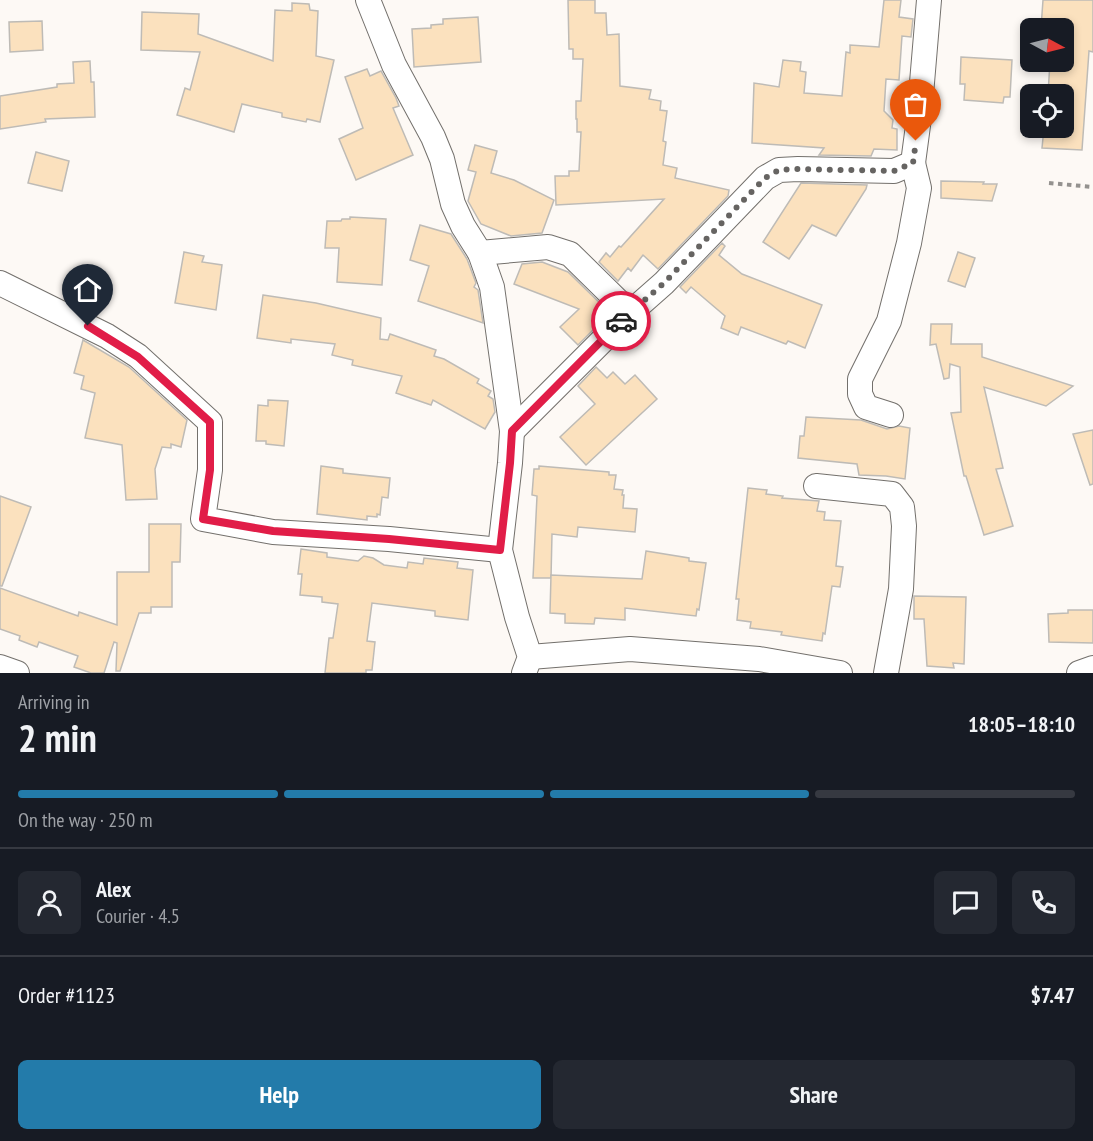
<!DOCTYPE html>
<html lang="en">
<head>
<meta charset="utf-8">
<style>
  :root { --surface:#171b24; --page:#242831; --text:#f1f3f6; --muted:#9ea1a6; --line:#363941; --accent:#237baa }
  body { margin:0; font-family:"PT Sans Narrow",sans-serif; background:var(--page); color:var(--text); height:100vh; display:flex; flex-direction:column; font-size:22px; white-space:nowrap }
  * { box-sizing:border-box; margin:0 }
  p { font-size:20px; color:var(--muted) }
  .icon { flex:none; width:33px; height:33px; fill:none; stroke:currentColor; stroke-width:2; stroke-linecap:round; stroke-linejoin:round }
  .map { position:relative; height:673px; overflow:hidden }
  .sheet { display:flex; flex-direction:column; background:var(--surface); flex:1 }
  .sheet>* { flex:none }
  .needle { width:39px; rotate:97deg }
  .buttons { position:absolute; left:1020px; top:18px; display:grid; gap:12px }
  .buttons a { display:grid; place-items:center; width:54px; height:54px; border-radius:9px; background:var(--surface); box-shadow:0 3px 9px #0003; font-size:30px }
  .pin { position:absolute; display:grid; place-items:center; width:51px; height:51px; color:#fff; margin:-62px -26px; border-radius:50% 50% 50% 0; rotate:-45deg; box-shadow:0 0 6px #0007 }
  .pin .icon { rotate:45deg }
  .courier { position:absolute; display:grid; place-items:center; width:60px; height:60px; margin:-30px; border:4px solid #e11d48; border-radius:50%; background:#fff; color:#222; box-shadow:0 2px 8px #0007 }
  .headline em { font-style:normal; font-weight:600 }
  .headline div { display:flex; flex-direction:column-reverse }
  .headline { display:flex; align-items:center; justify-content:space-between; height:102px; padding:0 18px }
  h1 { font-size:39px; font-weight:600; line-height:45px }
  .bar { display:grid; grid-template-columns:repeat(4,1fr); gap:9px 6px; align-content:center; height:72px; padding:0 18px }
  .bar i { height:8px; border-radius:4px; background:var(--line) }
  .bar .current { background:var(--accent) }
  .bar p { grid-column:span 4 }
  .line { display:flex; align-items:center; gap:15px; padding:0 18px; border-top:2px solid var(--line) }
  .line div { flex:1 }
  .round { display:grid; place-items:center; flex:none; width:63px; height:63px; border-radius:9px; background:var(--page) }
  .action { display:flex; gap:12px; margin-top:auto; padding:12px 18px }
  .action a { flex:1; height:69px; border-radius:9px; background:var(--accent); color:#fff; font-size:24px; font-weight:600; line-height:69px; text-align:center }
  .action a+a { background:var(--page); color:var(--text) }
  .map>svg:first-child { display:block }
  .building { fill:#fbe1be; stroke:#bebbb6; stroke-width:1.5 }
  .lines { fill:none; stroke-linecap:round; stroke-linejoin:round }
  .minor-casing { stroke:#73706c; stroke-width:26 }
  .path { stroke:#94928f; stroke-width:4; stroke-dasharray:4.5 4.5; stroke-linecap:butt }
  .minor { stroke:#fff; stroke-width:24 }
  .done { stroke:#666462; stroke-width:6; stroke-dasharray:0 10.8 }
  .route { stroke:#e11d48; stroke-width:8 }
</style>
</head>
<body>
<div class="map">
<svg width="1093" height="673" viewBox="0 0 1093 673">
  <rect width="100%" height="100%" fill="#fdf9f5"/>
  <g class="building">
    <path d="M568,0h27v13h11l1,22 12,-1 1,52 31,4 -2,9 12,2 -1,9 7,1 -4,30 3,1 -3,23 14,3 -2,10 54,12 -1,6 -70,73 -15,-14 -12,16 -3,-3 -10,13 -19,-19 7,-9 4,4 9,-11 2,1 43,-48 -108,6 -1,-29h14v-5h10l2,-39h-4v-13h-1v-18h5l2,-42h-10v-10h-4z"/>
    <path d="M884,0h17l-2,17 14,2 -2,18 -9,-1 -3,44 -13,-1 -2,32 9,9 -1,8 5,1v21l-23,-1 -3,7 -52,-1 5,-7 -72,-5 2,-60 25,4 4,-27 18,2 -1,9 6,1 -2,21 38,3 4,-44 4,1v-8l29,2z"/>
    <path d="M1043,0h50v52l-4,-1 -7,99 -40,-2 2,-20h20v-34h-16l2,-32 14,1v-35h-23z"/>
    <path d="M292,3l17,1 1,6 8,1 -2,45 18,4 -14,62 -13,-3 -1,3 -24,-5v-4l-40,-9 -8,28 -57,-17 8,-27 5,2 10,-38 -59,-2 1,-38 57,2 -1,20 75,27 2,-51 17,1z"/>
    <path d="M478,17l3,45 -67,5 -2,-38 19,-1v-3l12,-1v-5z"/>
    <path d="M42,21l1,29 -33,2 -1,-30z"/>
    <path d="M961,57l51,3 -2,37h-6l-1,6 -39,-3 1,-16h-5z"/>
    <path d="M90,61l1,21h3l1,35 -50,2 1,3 -46,7v-33l57,-9v-3l17,-1 -1,-21z"/>
    <path d="M367,69l3,7 11,-5 15,27 3,8 -6,2 20,47 -57,25 -17,-41 24,-11 -18,-51z"/>
    <path d="M475,145l22,6 -6,22 23,7 40,20 -12,33 -31,3 -30,-12 -13,-23 8,-29 -8,-2z"/>
    <path d="M36,152l33,9 -7,30 -34,-8z"/>
    <path d="M941,181l43,1 -1,2h14l-5,17 -51,-3z"/>
    <path d="M801,183l66,2 -1,4 -30,47 -24,-11 -23,34 -26,-17z"/>
    <path d="M350,217l36,2 -4,66 -45,-3 2,-34h-14l2,-27h14l1,-2h8z"/>
    <path d="M420,225l31,9 16,25 9,24 -2,4 4,3 5,33 -65,-22 11,-35 -19,-6z"/>
    <path d="M722,243l3,3 -6,9 23,19 80,31 -17,43 -17,-7 -2,3 -45,-17 -3,8 -17,-7 4,-12 -34,-29 -5,6 -6,-6z"/>
    <path d="M184,252l20,4 -2,6 20,3 -6,45 -41,-7z"/>
    <path d="M958,252l17,6 -10,29 -17,-6z"/>
    <path d="M542,262l26,10 42,41 -32,32 -18,-18 19,-18 -65,-25 8,-20z"/>
    <path d="M263,295l53,8 65,15 -1,21 8,1 2,-6 46,16 -2,6 10,3 35,20 -2,4 14,8 -3,5 5,3 2,13 -10,17 -52,-29 -2,5 -35,-12 6,-17 -50,-11 1,-5 -21,-5 3,-11 -44,-5v4l-34,-5z"/>
    <path d="M931,324h21l-1,20h31v13l91,29 -27,20 -62,-19 19,81 -7,1 17,57 -29,9 -18,-59h-2l-13,-63 10,-1 -1,-45 -10,-3 -1,14 -5,1 -8,-35 -6,1z"/>
    <path d="M83,340l46,27 58,53 -6,27 -10,-3v4l-9,-1 -7,22 2,30 -31,1 -4,-55 -37,-7 10,-45 -14,-4 3,-13 -10,-3z"/>
    <path d="M596,367l11,11 6,-6 12,12 10,-9 22,24 -71,66 -26,-28 35,-33 -17,-18z"/>
    <path d="M268,400l20,1 -4,45 -18,-2v-3h-10l2,-36 10,1z"/>
    <path d="M806,417l55,3 26,9 12,-3 11,2 -5,51 -19,-3 -27,-1 -2,-11 -59,-6 2,-22h4z"/>
    <path d="M1093,430v54l-3,1 -17,-51z"/>
    <path d="M321,466l22,3v4l47,5 -2,20 -6,-1 -2,18 -3,-1v3l-10,-1v4l-50,-6z"/>
    <path d="M539,466l70,6v3h7l-2,14 9,1 -1,5h2l-1,13 14,1 -2,23 -57,-5 -1,10 -25,-3 -1,44h-18l4,-82 -5,-1 2,-26h5z"/>
    <path d="M748,488l19,2 -1,4 17,2 -1,2 37,3 -2,10 8,1 -1,8 17,1 -5,45 7,1 -3,20 -8,-1 -7,48 -2,-1 -1,8 -41,-6 1,-3 -32,-4 1,-6 -14,-2 2,-21h-3z"/>
    <path d="M0,496l31,11 -29,79h-2z"/>
    <path d="M149,524h32l-1,38h-8v45h-21v6h-12l-19,58h-4l1,-28 -3,-1 -10,31h-13l-17,-6 4,-11 -39,-14 -2,5 -18,-7 1,-4 -20,-7v-41l78,28 1,-4 38,13v-53h32z"/>
    <path d="M301,549l26,4v4l31,4 6,-5 9,2 11,7 23,3 1,-6 15,2 1,-6 34,4 -1,6 16,2 -5,50 -33,-4v-5l-63,-8 -5,38 8,1 -3,28h-6v3h-41l4,-35h4l5,-34 -16,-2v-5l-22,-2 2,-21h-4z"/>
    <path d="M646,551l43,7v3l17,2 -7,47 -2,-1 -1,7 -71,-8v12l-30,-2 -1,6 -29,-1v-9l-15,-1 1,-38 91,4z"/>
    <path d="M914,596l52,1 -2,67 -11,-1 1,5 -27,-2 -3,-47h-10z"/>
    <path d="M1068,610h25v33l-44,-1 -1,-28 20,-1z"/>
  </g>
  <g class="lines">
    <defs>
      <g id="minor">
        <path d="M368,0l26,65 39,72 9,22 11,45 10,22 17,27 12,34 20,144 -2,32 -10,87 17,67 13,40 -6,16"/>
        <path d="M480,253l68,-6 22,7 60,59"/>
        <path d="M0,283l107,53 31,20 72,66v48l-7,49 70,13 116,7 111,11"/>
        <path d="M891,415l-25,-8 -6,-13v-15l29,-58 20,-78 10,-55 -6,-25"/>
        <path d="M512,431l118,-118 34,-30 101,-105 14,-8 19,-1 96,2 19,-8 6,-45 10,-118"/>
        <path d="M816,486l76,8 10,13 2,19 -3,63 -15,84"/>
        <path d="M530,657l100,-8 129,10 81,14"/>
        <path d="M0,667l17,6"/>
        <path d="M1079,673l14,-5"/>
      </g>
    </defs>
    <use href="#minor" class="minor-casing"/>
    <path class="path" d="M1049,183l44,4"/>
    <use href="#minor" class="minor"/>
  </g>
  <g class="lines">
    <path class="done" d="M621,321l43,-38 101,-105 14,-8 19,-1 96,2 19,-8 3,-22"/>
    <path class="route" d="M88,326l50,31 72,65v48l-7,49 70,12 116,8 111,11 10,-87 2,-32 109,-110"/>
  </g>
</svg>
<div class="buttons">
<a><svg class="needle" viewBox="-14 -14 28 28"><path d="M0-13l5 13h-10z" fill="#e53935"/><path d="M0 13l5-13h-10z" fill="#9ea1a6"/></svg></a>
<a><svg class="icon" aria-label="locate" viewBox="0 0 24 24"><circle cx="12" cy="12" r="6"/><path d="M12 2v4M12 18v4M2 12h4M18 12h4"/></svg></a>
</div>
<div class="pin" style="left:916px;top:141px;background:#ea580c"><svg class="icon" aria-label="bag" viewBox="0 0 24 24"><path d="M5 8h14l-1 12H6zM9 8a3 3 0 0 1 6 0"/></svg></div>
<div class="pin" style="left:88px;top:326px;background:#1f2937"><svg class="icon" aria-label="home" viewBox="0 0 24 24"><path d="M3 11l9-7 9 7M6 9v11h12V9"/></svg></div>
<div class="courier" style="left:621px;top:321px"><svg class="icon" aria-label="car" viewBox="0 0 24 24"><path d="M5 17H2v-5l4-1 3-4h7l3 4 3 1v5h-3M9 17h6M6 11h13"/><circle cx="7" cy="17" r="2"/><circle cx="17" cy="17" r="2"/></svg></div>
</div>
<section class="sheet">
<div class="headline"><div><h1>2 min</h1><p>Arriving in</p></div><em>18:05–18:10</em></div>
<div class="bar"><i class="current"></i><i class="current"></i><i class="current"></i><i></i><p>On the way · 250 m</p></div>
<div class="line" style="height:108px"><a class="round"><svg class="icon" aria-label="person" viewBox="0 0 24 24"><circle cx="12" cy="8" r="4"/><path d="M4 21q1-7 8-7t8 7"/></svg></a><div><b>Alex</b><p>Courier · 4.5</p></div><a class="round"><svg class="icon" aria-label="chat" viewBox="0 0 24 24"><path d="M4 5h16v11H9l-5 4z"/></svg></a><a class="round"><svg class="icon" aria-label="phone" viewBox="0 0 24 24"><path d="M5 4h4l2 5-3 2q2 4 5 5l2-3 5 2v4C11 20 4 13 5 4z"/></svg></a></div>
<div class="line" style="height:78px"><div>Order #1123</div><b>$7.47</b></div>
<div class="action"><a>Help</a><a>Share</a></div>
</section>
</body>
</html>
